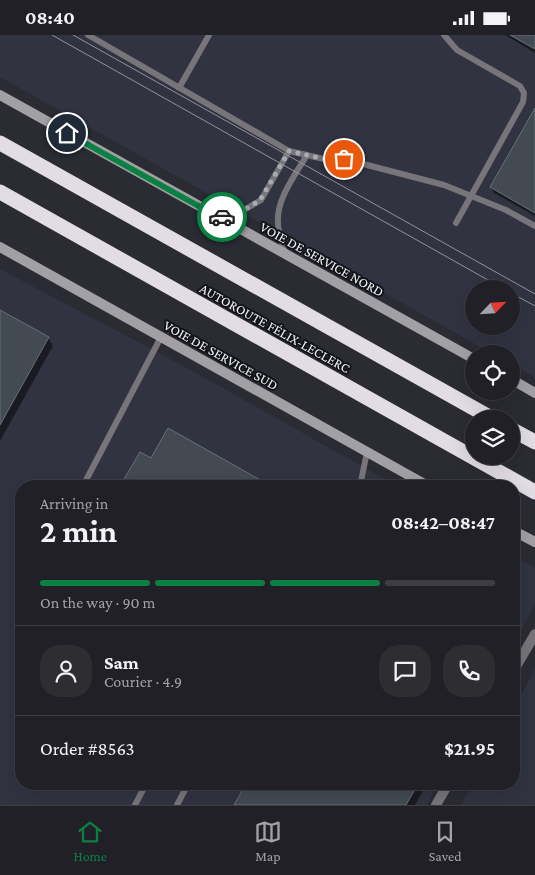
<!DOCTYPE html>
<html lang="en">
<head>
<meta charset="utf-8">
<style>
  :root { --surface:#202026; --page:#2d2d32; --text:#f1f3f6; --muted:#a2a3a7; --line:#3d3e43; --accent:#0b8043 }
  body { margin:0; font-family:"Crimson Pro",serif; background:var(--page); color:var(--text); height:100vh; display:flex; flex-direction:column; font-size:19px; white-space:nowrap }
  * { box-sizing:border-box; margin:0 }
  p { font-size:16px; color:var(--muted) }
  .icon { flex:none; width:28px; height:28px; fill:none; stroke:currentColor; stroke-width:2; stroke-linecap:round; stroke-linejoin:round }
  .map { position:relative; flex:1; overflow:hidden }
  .panel { position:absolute; left:15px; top:445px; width:505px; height:310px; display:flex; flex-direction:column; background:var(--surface); border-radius:20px; box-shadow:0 5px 20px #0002,0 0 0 1px var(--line) }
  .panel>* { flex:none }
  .needle { width:32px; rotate:65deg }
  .controls { position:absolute; left:465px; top:245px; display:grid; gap:10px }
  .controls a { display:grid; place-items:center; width:55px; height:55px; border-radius:50%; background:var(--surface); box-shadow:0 5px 20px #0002,0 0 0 1px var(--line); font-size:25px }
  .pin { position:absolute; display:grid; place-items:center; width:42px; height:42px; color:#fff; margin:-21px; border:2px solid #fff; border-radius:50%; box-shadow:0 1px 5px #0007 }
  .courier { position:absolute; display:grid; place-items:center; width:50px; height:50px; margin:-25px; border:4px solid #0b8043; border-radius:50%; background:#fff; color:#222; box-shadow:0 1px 6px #0007 }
  .summary em { font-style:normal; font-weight:700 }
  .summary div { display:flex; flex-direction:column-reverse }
  .summary { display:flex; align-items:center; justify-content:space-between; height:85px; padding:0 25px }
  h1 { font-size:32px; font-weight:700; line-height:38px }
  .bar { display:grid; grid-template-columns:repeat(4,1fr); gap:8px 5px; align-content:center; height:60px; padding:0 25px }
  .bar i { height:6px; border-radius:4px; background:var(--line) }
  .bar .current { background:var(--accent) }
  .bar p { grid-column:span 4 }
  .line { display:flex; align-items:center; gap:12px; padding:0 25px; border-top:1px solid var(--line) }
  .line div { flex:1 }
  .round { display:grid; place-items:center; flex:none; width:52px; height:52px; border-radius:20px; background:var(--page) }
  .status { display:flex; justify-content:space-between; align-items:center; height:35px; padding:0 25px; background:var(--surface); direction:ltr }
  .status svg { height:14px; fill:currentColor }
  .tab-bar { display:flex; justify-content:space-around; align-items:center; height:70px; border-top:1px solid var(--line); background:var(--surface); font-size:14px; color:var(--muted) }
  .tab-bar a { display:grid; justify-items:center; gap:2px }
  .tab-bar .current { color:var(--accent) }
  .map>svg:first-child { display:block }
  .built { fill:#313341; fill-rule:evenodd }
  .shadow { fill:#0007 }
  .building { fill:#434a51; stroke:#697178 }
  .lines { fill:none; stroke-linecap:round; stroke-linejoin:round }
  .service { stroke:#777579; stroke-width:6 }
  .minor { stroke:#777579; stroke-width:10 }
  .secondary { stroke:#a29fa5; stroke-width:10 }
  .motorway { stroke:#e1dce6; stroke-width:15 }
  .tram { stroke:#92939a; stroke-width:1 }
  .done { stroke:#aaabb1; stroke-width:5; stroke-dasharray:0 9 }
  .route { stroke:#0b8043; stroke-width:6 }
  .labels { text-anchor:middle; stroke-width:4; stroke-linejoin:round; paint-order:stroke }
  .street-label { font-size:14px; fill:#eff0f5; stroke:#131418 }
</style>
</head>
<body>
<div class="status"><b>08:40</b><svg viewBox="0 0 49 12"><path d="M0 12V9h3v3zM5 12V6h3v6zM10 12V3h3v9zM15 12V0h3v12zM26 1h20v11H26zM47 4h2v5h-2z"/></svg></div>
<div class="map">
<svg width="535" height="770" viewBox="0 0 535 770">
  <rect width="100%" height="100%" fill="#2a2b33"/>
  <g class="built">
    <path d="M0,0h535v342l-24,-13v-10h-18l-493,-277zM474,254h37v37h-37z"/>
    <path d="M0,234l189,100 208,117h-376v298h417l-11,21h-427z"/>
    <path d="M514,520l21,13v37l-21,39z"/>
    <path d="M535,634v136h-74l12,-21h41v-76z"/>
  </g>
  <g class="shadow">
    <path d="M505,0h30v18z"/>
    <path d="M535,76v105l-41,-23 -3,-6z"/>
    <path d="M0,276l48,27 5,8 -53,95z"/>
    <path d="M169,395l100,56h-147l18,-33 12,7z"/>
    <path d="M247,749h180l-12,21h-180z"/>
  </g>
  <g class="building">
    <path d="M510,0h25v14z"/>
    <path d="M535,73v105l-45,-26z"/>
    <path d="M0,275l49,27 -49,88z"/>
    <path d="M168,393l103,58h-151l20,-34 11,6z"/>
    <path d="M246,749h172l-12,21h-172z"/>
  </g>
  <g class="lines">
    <g class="service">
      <path d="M88,0l201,116 35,8h20l100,26 62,25 29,16"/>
      <path d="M444,0l13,15 63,36 4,7 -1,9 -67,121"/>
      <path d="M179,53l30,-53"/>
      <path d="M220,183l24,-8 17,-10 28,-49"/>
      <path d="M285,219c-2,-10 -7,-20 -7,-31 -2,-23 17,-48 29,-68"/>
      <path d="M83,451l78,-149"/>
      <path d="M360,451l7,-34"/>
      <path d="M135,770l11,-21"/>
      <path d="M177,770l11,-21"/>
    </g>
    <g class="minor">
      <path d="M514,635l21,-36"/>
      <path d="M436,770l12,-21"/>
    </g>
    <g class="secondary">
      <path d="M0,60l474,264"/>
      <path d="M0,212l428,239"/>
      <path d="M511,344l24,14"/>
      <path d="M514,496l21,11"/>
    </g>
    <g class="motorway">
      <path d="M0,108l493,276"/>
      <path d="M0,157l535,300"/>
      <path d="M511,394l24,13"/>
    </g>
    <g class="tram">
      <path d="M52,0l452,254"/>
      <path d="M73,0l462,259"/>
      <path d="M511,258l24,13"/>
    </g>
  </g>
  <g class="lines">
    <path class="done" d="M222,182l22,-7 16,-10 29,-49 35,8h20"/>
    <path class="route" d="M67,98l153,85 2,-1"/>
  </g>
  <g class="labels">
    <g class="street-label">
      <text transform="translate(322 224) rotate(29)" y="5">VOIE DE SERVICE NORD</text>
      <text transform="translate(275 293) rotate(29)" y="5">AUTOROUTE FÉLIX-LECLERC</text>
      <text transform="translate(221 320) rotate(29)" y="5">VOIE DE SERVICE SUD</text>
    </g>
  </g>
</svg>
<div class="controls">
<a><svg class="needle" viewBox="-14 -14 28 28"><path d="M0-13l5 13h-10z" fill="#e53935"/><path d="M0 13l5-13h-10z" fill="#a2a3a7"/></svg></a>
<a><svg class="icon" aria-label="locate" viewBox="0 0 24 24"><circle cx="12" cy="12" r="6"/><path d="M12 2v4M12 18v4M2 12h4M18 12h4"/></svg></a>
<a><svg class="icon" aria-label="layers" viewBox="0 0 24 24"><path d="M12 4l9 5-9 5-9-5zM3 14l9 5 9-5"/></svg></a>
</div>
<div class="pin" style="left:344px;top:124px;background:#ea580c"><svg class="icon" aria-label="bag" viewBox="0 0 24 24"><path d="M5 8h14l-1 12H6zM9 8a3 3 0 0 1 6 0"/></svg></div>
<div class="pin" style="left:67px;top:98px;background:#1f2937"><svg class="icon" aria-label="home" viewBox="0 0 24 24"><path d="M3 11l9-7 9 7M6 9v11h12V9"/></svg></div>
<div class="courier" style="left:222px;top:182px"><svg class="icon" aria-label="car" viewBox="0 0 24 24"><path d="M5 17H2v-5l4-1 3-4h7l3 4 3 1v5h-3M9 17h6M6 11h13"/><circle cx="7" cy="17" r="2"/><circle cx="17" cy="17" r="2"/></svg></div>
<section class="panel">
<div class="summary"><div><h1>2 min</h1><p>Arriving in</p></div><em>08:42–08:47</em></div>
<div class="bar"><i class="current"></i><i class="current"></i><i class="current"></i><i></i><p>On the way · 90 m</p></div>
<div class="line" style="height:90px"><a class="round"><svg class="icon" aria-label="person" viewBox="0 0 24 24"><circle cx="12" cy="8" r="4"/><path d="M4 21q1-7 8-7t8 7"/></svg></a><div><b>Sam</b><p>Courier · 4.9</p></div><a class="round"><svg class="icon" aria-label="chat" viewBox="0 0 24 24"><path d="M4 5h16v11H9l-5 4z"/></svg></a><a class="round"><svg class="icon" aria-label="phone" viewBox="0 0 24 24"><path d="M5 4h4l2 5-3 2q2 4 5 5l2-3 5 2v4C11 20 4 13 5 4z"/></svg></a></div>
<div class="line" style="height:65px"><div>Order #8563</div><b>$21.95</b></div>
</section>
</div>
<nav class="tab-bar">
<a class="current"><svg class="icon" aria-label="home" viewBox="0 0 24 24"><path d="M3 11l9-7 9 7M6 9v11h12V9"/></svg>Home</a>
<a><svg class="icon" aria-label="map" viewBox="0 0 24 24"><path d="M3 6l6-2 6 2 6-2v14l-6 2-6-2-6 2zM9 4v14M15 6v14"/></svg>Map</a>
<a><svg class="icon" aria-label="saved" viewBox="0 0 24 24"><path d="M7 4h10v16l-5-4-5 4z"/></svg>Saved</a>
</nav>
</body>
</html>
